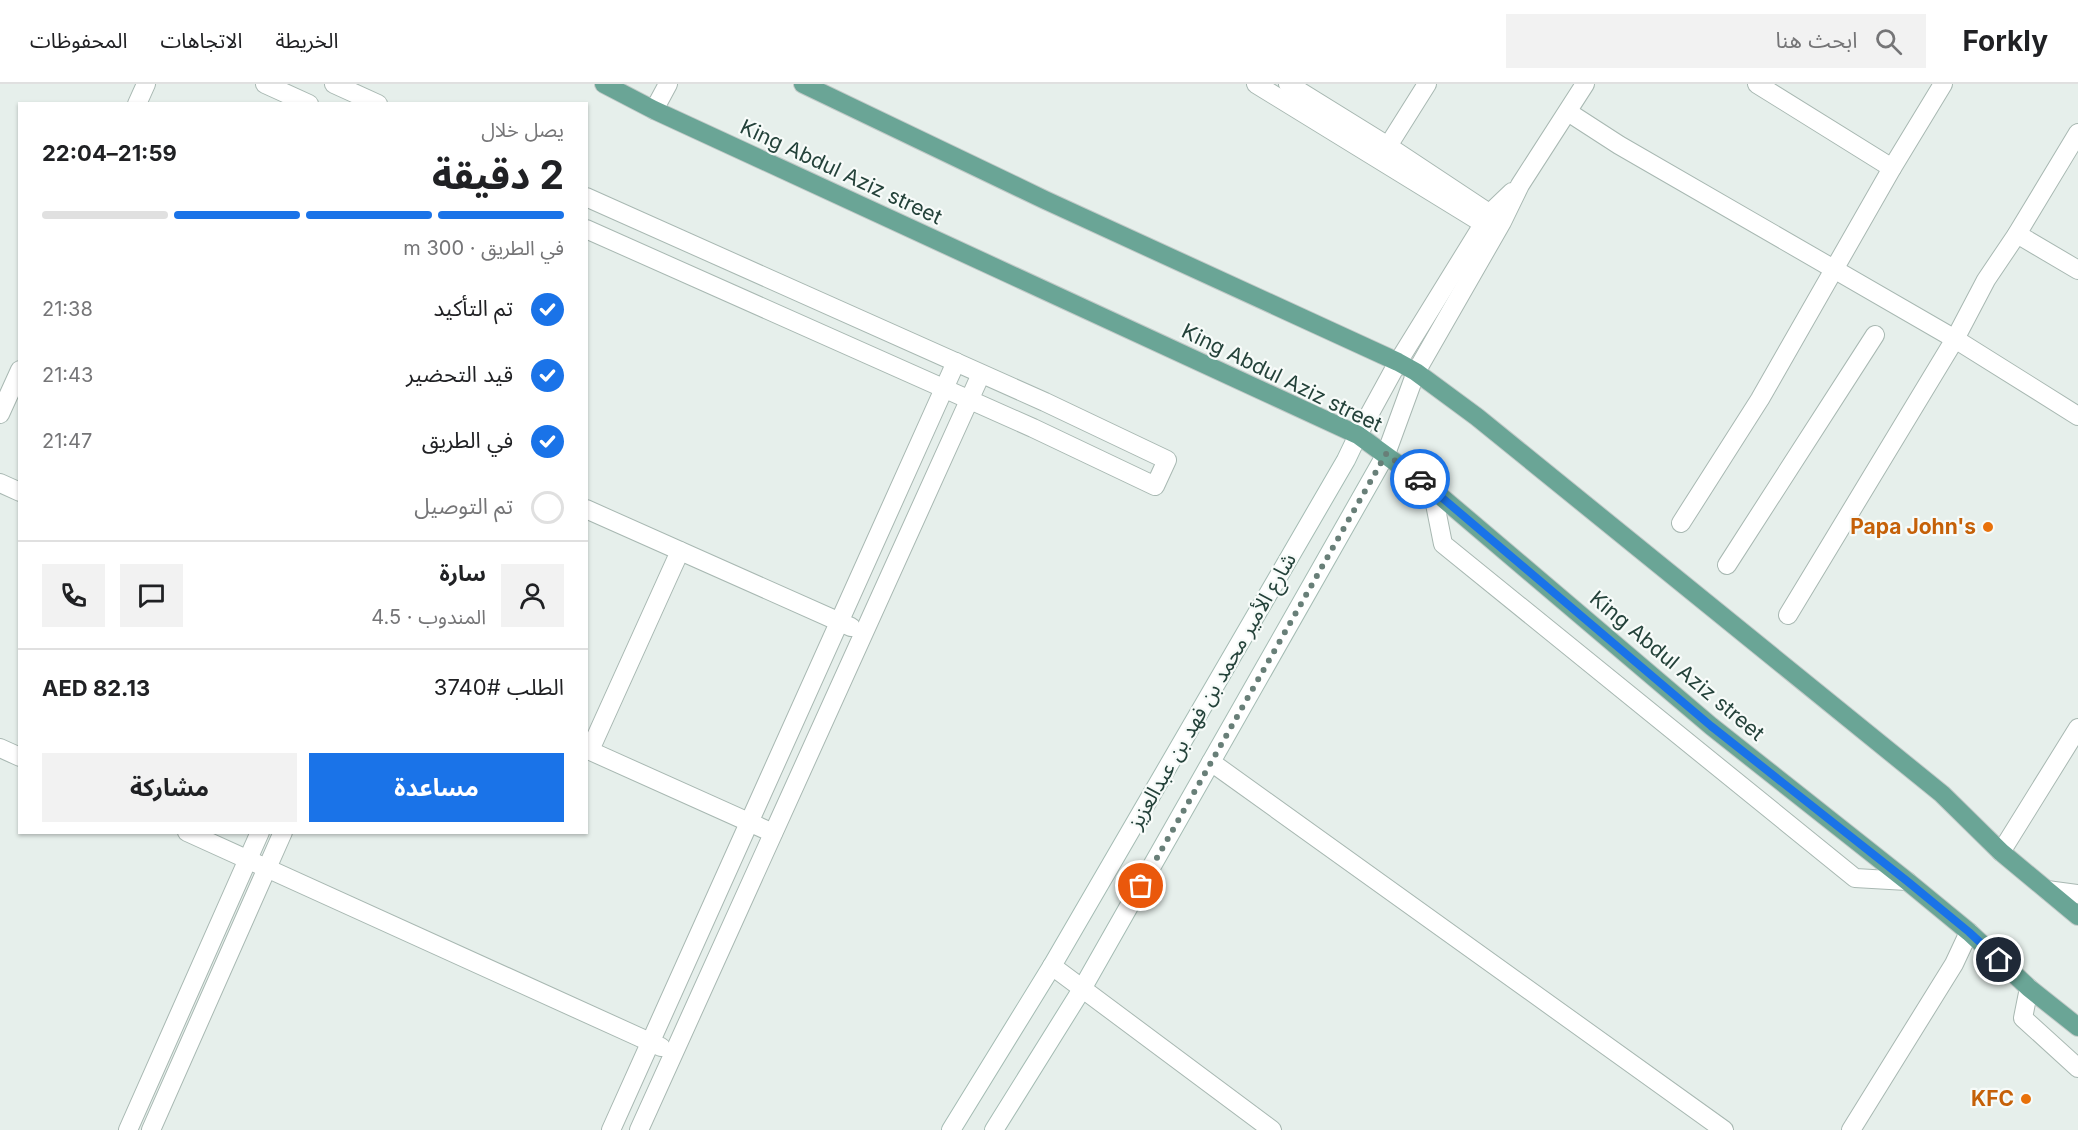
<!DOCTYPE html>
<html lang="ar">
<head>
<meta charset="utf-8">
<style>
  :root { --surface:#fff; --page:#f2f2f2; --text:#202124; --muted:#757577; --line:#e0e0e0; --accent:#1a73e8 }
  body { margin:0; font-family:Inter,"Noto Sans Arabic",sans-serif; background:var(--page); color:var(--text); direction:rtl; height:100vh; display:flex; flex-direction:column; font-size:22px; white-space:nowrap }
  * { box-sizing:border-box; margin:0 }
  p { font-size:20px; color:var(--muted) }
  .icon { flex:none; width:33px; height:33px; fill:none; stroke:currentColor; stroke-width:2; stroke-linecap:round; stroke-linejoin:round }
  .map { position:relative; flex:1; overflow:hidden; direction:ltr }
  .drawer { position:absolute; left:18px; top:18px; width:570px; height:732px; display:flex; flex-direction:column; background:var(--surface); border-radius:0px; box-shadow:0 2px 4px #0004; direction:rtl }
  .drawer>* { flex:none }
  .pin { position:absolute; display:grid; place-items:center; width:51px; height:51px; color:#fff; margin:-26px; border:3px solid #fff; border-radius:50%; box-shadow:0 2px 6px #0007 }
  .courier { position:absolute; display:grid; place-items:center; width:60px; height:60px; margin:-30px; border:4px solid #1a73e8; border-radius:50%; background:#fff; color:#222; box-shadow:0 2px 8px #0007 }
  .headline em { font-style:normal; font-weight:700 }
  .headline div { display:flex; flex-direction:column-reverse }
  .headline { display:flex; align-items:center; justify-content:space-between; height:102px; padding:0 24px }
  h1 { font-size:39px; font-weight:700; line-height:45px }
  .bar { display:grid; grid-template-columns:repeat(4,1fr); gap:9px 6px; align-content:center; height:72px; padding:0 24px }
  .bar i { height:8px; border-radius:4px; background:var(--line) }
  .bar .on { background:var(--accent) }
  .bar p { grid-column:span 4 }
  .line { display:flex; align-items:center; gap:15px; padding:0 24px; border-top:2px solid var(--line) }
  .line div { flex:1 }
  .round { display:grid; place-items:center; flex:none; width:63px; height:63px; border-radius:0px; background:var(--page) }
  ol { padding:0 24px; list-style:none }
  li { display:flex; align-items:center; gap:18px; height:66px }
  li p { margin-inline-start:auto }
  li .icon { padding:6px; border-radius:50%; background:var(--accent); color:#fff; stroke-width:4 }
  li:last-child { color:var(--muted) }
  li i { width:33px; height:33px; border:3px solid var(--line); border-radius:50% }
  .action { display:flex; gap:12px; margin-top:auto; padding:12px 24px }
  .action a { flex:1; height:69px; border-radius:0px; background:var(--accent); color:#fff; font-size:24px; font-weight:700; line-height:69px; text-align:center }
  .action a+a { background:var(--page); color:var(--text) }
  header { display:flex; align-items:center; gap:36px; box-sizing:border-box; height:84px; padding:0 30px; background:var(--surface); border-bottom:2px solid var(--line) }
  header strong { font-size:28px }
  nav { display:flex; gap:33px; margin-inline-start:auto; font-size:21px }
  .search { width:420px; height:54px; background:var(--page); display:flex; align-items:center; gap:15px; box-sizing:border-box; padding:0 21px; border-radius:0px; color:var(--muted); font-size:22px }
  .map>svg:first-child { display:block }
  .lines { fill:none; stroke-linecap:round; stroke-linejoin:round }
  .street-casing { stroke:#a8b8b2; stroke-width:20 }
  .secondary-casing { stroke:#a4bbb3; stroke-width:20 }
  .primary-casing { stroke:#c2cac8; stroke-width:20 }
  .street { stroke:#fff; stroke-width:18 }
  .secondary { stroke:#fff; stroke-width:18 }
  .primary { stroke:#6aa596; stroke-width:18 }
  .done { stroke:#687f78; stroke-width:6; stroke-dasharray:0 10.8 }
  .route { stroke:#1a73e8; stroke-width:8 }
  .food-dot { fill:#e8710a; stroke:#f7fbf9; stroke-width:2 }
  .labels { text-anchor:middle; stroke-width:4.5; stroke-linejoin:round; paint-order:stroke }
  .street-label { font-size:21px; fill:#24423a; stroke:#f7fbf9 }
  .food-label { font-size:21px; font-weight:bold; fill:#c56008; stroke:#f7fbf9; text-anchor:end }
</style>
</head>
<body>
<header>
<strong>Forkly</strong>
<div class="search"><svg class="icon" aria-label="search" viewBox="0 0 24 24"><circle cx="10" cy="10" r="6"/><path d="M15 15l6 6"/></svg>ابحث هنا</div>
<nav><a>الخريطة</a><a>الاتجاهات</a><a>المحفوظات</a></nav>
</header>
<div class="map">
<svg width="2078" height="1046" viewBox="0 0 2078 1046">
  <rect width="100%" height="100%" fill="#e6efeb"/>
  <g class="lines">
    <defs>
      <g id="street">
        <path d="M265,0l44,20"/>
        <path d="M334,0l44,20"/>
        <path d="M1256,0l236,145"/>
        <path d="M1288,0l100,62 98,65"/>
        <path d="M1757,0l135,84 51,-84"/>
        <path d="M137,20l9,-20"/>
        <path d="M654,26l14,-26"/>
        <path d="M1568,28l51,33 336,194 123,77"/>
        <path d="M1388,62l39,-62"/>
        <path d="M586,113l459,205 122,58 -12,26 -122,-58 -447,-199"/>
        <path d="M2017,150l61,36"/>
        <path d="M0,330l20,-44"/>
        <path d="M1358,351l40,-73 92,-149 22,-21"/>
        <path d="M1386,370l30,-82 86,-150 18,-37 65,-101"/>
        <path d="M0,399l20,9"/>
        <path d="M1432,405l11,55 412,334 52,3"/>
        <path d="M586,425l265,118"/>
        <path d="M1681,439l79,-124 132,-231"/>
        <path d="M1727,481l148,-230"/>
        <path d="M1788,531l167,-276 31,-59 31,-46 61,-101"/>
        <path d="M0,664l20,9"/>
        <path d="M586,665l187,84"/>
        <path d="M590,666l90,-199"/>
        <path d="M1211,678l513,368"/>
        <path d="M187,748l474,215"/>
        <path d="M2001,768l77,-124"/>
        <path d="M2047,806l31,4"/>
        <path d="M1052,882l220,164"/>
        <path d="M2029,904l-6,30 55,50"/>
        <path d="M128,1046l132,-298"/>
        <path d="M151,1046l132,-298"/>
        <path d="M611,1046l345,-768"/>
        <path d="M639,1046l342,-756"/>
        <path d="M1851,1046l103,-166 15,-32"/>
      </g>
      <g id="secondary">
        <path d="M951,1046l101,-164 294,-506 12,-25"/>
        <path d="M994,1046l88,-141 304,-535"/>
      </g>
      <g id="primary">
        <path d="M604,0l50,26 704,325 74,54 279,237 196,155 62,51 60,56 49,39"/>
        <path d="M803,0l242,116 353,162 18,10 61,45 465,377 59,58 77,64"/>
      </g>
    </defs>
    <use href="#street" class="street-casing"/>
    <use href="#secondary" class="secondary-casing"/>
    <use href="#primary" class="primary-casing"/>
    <use href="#street" class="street"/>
    <use href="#secondary" class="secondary"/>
    <use href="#primary" class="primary"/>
  </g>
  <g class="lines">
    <path class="done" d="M1141,802l245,-432 34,25"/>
    <path class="route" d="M1420,395l291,247 196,155 62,51 30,28"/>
  </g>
  <g class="food-dot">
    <circle cx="1988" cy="443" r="6"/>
    <circle cx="2026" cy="1015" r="6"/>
  </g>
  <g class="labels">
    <g class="street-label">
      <text transform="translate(841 88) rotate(25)" y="7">King Abdul Aziz street</text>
      <text transform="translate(1282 294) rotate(26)" y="7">King Abdul Aziz street</text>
      <text transform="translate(1677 582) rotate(40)" y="7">King Abdul Aziz street</text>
      <text transform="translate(1212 607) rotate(-60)" y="7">شارع الأمير محمد بن فهد بن عبدالعزيز</text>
    </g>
    <g class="food-label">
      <text x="1976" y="450">Papa John's</text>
      <text x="2014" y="1022">KFC</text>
    </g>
  </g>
</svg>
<div class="pin" style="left:1141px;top:802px;background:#ea580c"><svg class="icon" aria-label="bag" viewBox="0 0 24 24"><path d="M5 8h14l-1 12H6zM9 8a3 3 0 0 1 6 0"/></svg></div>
<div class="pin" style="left:1999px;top:876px;background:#1f2937"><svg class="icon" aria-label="home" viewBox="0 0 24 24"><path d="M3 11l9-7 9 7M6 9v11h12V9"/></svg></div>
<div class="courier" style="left:1420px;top:395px"><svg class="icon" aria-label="car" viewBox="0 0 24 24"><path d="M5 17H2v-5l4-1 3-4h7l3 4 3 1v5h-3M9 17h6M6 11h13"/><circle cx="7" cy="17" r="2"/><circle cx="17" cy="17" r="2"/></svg></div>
<section class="drawer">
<div class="headline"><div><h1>2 دقيقة</h1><p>يصل خلال</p></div><em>21:59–22:04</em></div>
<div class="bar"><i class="on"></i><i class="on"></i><i class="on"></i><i></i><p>في الطريق · 300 m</p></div>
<ol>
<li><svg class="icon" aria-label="check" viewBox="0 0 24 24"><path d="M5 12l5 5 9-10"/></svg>تم التأكيد<p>21:38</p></li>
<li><svg class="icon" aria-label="check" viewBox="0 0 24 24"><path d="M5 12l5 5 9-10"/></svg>قيد التحضير<p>21:43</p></li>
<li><svg class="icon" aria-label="check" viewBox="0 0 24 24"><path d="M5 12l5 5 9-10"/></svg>في الطريق<p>21:47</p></li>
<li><i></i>تم التوصيل</li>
</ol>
<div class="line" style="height:108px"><a class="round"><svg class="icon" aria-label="person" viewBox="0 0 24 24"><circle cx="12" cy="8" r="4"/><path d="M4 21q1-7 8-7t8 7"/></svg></a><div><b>سارة</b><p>المندوب · 4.5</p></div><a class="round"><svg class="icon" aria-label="chat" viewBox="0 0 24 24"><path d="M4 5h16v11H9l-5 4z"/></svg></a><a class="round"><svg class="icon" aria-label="phone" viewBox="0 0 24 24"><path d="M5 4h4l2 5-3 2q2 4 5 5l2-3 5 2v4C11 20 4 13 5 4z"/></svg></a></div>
<div class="line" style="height:78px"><div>الطلب #3740</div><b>AED 82.13</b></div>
<div class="action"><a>مساعدة</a><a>مشاركة</a></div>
</section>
</div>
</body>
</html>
